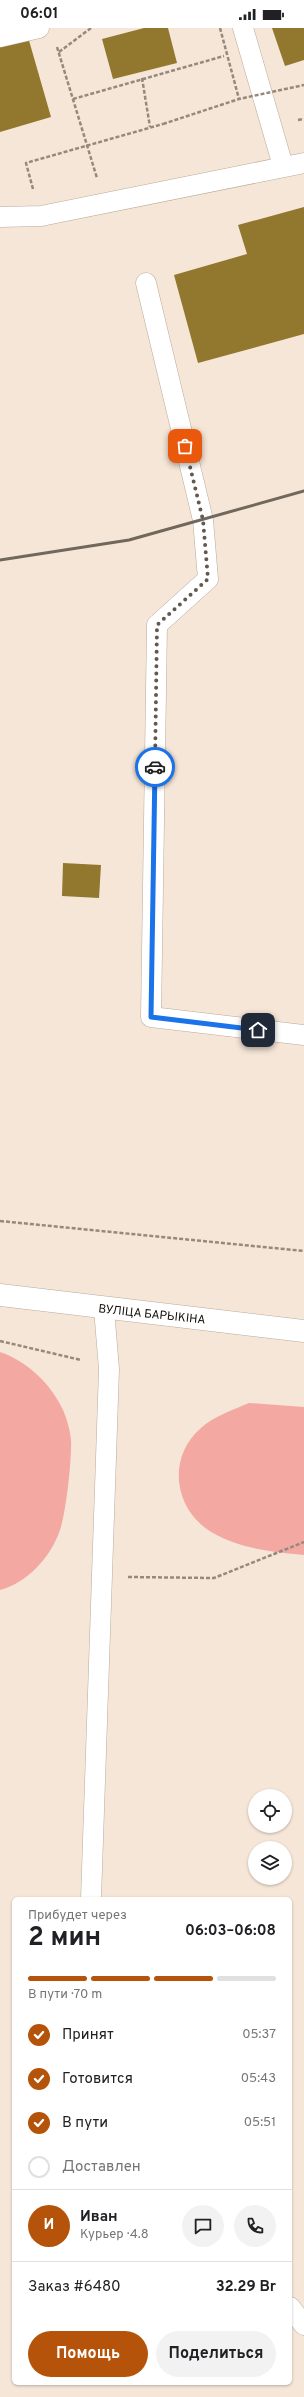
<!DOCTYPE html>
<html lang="ru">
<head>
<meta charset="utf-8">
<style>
  :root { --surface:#fff; --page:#f2f2f2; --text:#202124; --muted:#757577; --line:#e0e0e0; --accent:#b45309 }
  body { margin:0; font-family:Overpass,sans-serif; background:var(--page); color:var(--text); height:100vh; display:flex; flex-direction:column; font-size:15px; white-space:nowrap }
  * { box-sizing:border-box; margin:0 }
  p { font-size:13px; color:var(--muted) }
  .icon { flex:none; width:22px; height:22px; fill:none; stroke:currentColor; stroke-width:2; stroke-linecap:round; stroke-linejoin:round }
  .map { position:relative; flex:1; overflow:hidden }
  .sheet { position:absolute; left:12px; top:1869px; width:280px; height:488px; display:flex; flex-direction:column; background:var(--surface); border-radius:6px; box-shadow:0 1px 3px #0004 }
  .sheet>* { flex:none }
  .fabs { position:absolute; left:248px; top:1761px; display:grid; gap:8px }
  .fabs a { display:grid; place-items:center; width:44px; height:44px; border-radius:50%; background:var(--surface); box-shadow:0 1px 3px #0004; font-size:20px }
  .pin { position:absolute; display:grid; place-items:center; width:34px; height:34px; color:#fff; margin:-17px; border-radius:8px; box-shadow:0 2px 6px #0006 }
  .courier { position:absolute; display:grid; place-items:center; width:40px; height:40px; margin:-20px; border:3px solid #1a73e8; border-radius:50%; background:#fff; color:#222; box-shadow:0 1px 5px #0007 }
  .summary em { font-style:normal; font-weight:700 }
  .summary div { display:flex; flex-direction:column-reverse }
  .summary { display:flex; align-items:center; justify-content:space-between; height:68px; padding:0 16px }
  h1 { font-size:26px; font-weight:700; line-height:30px }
  .bar { display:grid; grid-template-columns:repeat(4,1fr); gap:6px 4px; align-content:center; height:48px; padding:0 16px }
  .bar i { height:5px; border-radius:3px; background:var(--line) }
  .bar .selected { background:var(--accent) }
  .bar p { grid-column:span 4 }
  .line { display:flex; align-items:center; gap:10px; padding:0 16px; border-top:1px solid var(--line) }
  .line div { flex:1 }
  .round { display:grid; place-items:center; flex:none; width:42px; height:42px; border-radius:21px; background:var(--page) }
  ol { padding:0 16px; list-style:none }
  li { display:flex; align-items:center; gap:12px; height:44px }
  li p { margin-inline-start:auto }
  li .icon { padding:4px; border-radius:50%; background:var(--accent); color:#fff; stroke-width:4 }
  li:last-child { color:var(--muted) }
  li i { width:22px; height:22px; border:2px solid var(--line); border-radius:50% }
  .cta { display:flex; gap:8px; margin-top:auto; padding:8px 16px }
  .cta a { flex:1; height:46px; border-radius:24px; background:var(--accent); color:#fff; font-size:16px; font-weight:700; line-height:46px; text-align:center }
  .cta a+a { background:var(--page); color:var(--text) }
  .status { display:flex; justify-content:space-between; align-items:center; height:28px; padding:0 20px; background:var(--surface); direction:ltr }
  .status svg { height:11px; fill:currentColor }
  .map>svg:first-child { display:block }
  .green { fill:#f3a8a2 }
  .building { fill:#92772e }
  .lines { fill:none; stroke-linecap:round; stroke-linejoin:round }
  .service-casing { stroke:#b9ab9c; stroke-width:21 }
  .primary-casing { stroke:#b9ab9c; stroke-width:23 }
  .path { stroke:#95897f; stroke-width:2.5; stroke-dasharray:4 2; stroke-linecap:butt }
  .service { stroke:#fff; stroke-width:20 }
  .primary { stroke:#fff; stroke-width:22 }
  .rail { stroke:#70675d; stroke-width:3 }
  .path-bridge { stroke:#95897f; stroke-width:2.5; stroke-dasharray:4 2; stroke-linecap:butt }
  .done { stroke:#625950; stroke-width:4; stroke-dasharray:0 7.2 }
  .route { stroke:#1a73e8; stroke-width:5 }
  .labels { text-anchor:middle; stroke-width:3.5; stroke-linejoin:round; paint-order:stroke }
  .street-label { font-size:12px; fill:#120d08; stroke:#fff }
</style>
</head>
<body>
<div class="status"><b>06:01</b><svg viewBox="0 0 49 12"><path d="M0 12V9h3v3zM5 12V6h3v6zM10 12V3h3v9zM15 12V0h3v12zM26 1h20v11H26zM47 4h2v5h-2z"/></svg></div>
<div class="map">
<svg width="304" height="2369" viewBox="0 0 304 2369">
  <rect width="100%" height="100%" fill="#f6e6d7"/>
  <g class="green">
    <path d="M0,1324c27,9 51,32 63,58 4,9 9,26 8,36 0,20 -5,66 -11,84 -9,27 -33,53 -60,60z"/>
    <path d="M249,1375l55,4v148c-31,-3 -63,-6 -91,-22 -39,-22 -47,-75 -12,-105 13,-12 32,-18 48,-25z"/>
  </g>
  <g class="building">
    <path d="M144,0h24l9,35 -64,16 -11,-40z"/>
    <path d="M272,0h32v32l-19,6z"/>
    <path d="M28,9l23,80 -51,15v-87z"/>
    <path d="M304,179v127l-106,29 -24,-88 73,-21 -9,-29z"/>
    <path d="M63,835l38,2 -2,33 -37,-2z"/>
  </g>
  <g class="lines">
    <defs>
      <g id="service">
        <path d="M243,0l40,138"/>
        <path d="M0,9l39,-9"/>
        <path d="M0,189l41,-1 263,-53"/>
        <path d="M146,255l57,237 5,59 -51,46 -6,392 153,18"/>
        <path d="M91,1871l18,-530 -5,-60"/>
        <path d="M290,2279l14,18"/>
      </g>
      <path id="primary" d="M0,1267l304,36"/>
    </defs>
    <use href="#service" class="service-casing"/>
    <use href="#primary" class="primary-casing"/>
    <g class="path">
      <path d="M57,19l40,131"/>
      <path d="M59,24l32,-24"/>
      <path d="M142,50l8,49"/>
      <path d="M73,71l151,-43"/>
      <path d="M298,92l6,-1"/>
      <path d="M33,161l-7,-26 137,-39"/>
      <path d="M0,1193l304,30"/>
      <path d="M0,1313l81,19"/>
      <path d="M128,1549l86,1 90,-36"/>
    </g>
    <use href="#service" class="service"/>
    <use href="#primary" class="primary"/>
    <path class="rail" d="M0,532l129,-20 175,-49"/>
    <g class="path-bridge">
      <path d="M220,0l19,71"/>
      <path d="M163,96l76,-25 65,-14"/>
    </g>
  </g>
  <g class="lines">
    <path class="done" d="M155,739l2,-142 51,-46 -5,-59 -18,-74"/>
    <path class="route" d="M155,739l-4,250 107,13"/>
  </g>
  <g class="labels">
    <g class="street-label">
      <text transform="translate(152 1286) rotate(6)" y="4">ВУЛІЦА БАРЫКІНА</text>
    </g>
  </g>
</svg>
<div class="fabs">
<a><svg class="icon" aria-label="locate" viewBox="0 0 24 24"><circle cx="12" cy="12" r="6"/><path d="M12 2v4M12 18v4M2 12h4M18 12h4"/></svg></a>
<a><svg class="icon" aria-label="layers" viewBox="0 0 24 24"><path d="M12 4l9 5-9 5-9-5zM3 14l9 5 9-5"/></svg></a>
</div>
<div class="pin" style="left:185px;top:418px;background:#ea580c"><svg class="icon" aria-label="bag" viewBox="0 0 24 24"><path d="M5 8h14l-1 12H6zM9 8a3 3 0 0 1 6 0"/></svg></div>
<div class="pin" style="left:258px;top:1002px;background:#1f2937"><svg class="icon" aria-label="home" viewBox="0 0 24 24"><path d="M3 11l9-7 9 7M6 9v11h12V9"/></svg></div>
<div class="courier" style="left:155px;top:739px"><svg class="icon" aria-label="car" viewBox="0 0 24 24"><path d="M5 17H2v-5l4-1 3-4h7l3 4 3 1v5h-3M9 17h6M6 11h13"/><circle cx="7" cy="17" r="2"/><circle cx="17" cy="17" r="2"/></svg></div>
<section class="sheet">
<div class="summary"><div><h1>2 мин</h1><p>Прибудет через</p></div><em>06:03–06:08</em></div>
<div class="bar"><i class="selected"></i><i class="selected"></i><i class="selected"></i><i></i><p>В пути · 70 m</p></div>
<ol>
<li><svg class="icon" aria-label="check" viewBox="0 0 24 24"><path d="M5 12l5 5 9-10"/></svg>Принят<p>05:37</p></li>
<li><svg class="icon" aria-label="check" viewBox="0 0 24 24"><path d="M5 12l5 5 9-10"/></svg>Готовится<p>05:43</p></li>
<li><svg class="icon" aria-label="check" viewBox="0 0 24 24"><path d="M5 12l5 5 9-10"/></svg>В пути<p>05:51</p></li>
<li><i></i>Доставлен</li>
</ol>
<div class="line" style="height:72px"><b class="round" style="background:var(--accent);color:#fff">И</b><div><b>Иван</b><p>Курьер · 4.8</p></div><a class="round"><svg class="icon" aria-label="chat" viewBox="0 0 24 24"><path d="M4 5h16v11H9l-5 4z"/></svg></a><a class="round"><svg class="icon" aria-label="phone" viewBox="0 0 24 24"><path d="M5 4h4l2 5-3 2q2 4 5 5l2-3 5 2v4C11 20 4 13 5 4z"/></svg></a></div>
<div class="line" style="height:52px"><div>Заказ #6480</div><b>32.29 Br</b></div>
<div class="cta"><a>Помощь</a><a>Поделиться</a></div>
</section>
</div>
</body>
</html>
